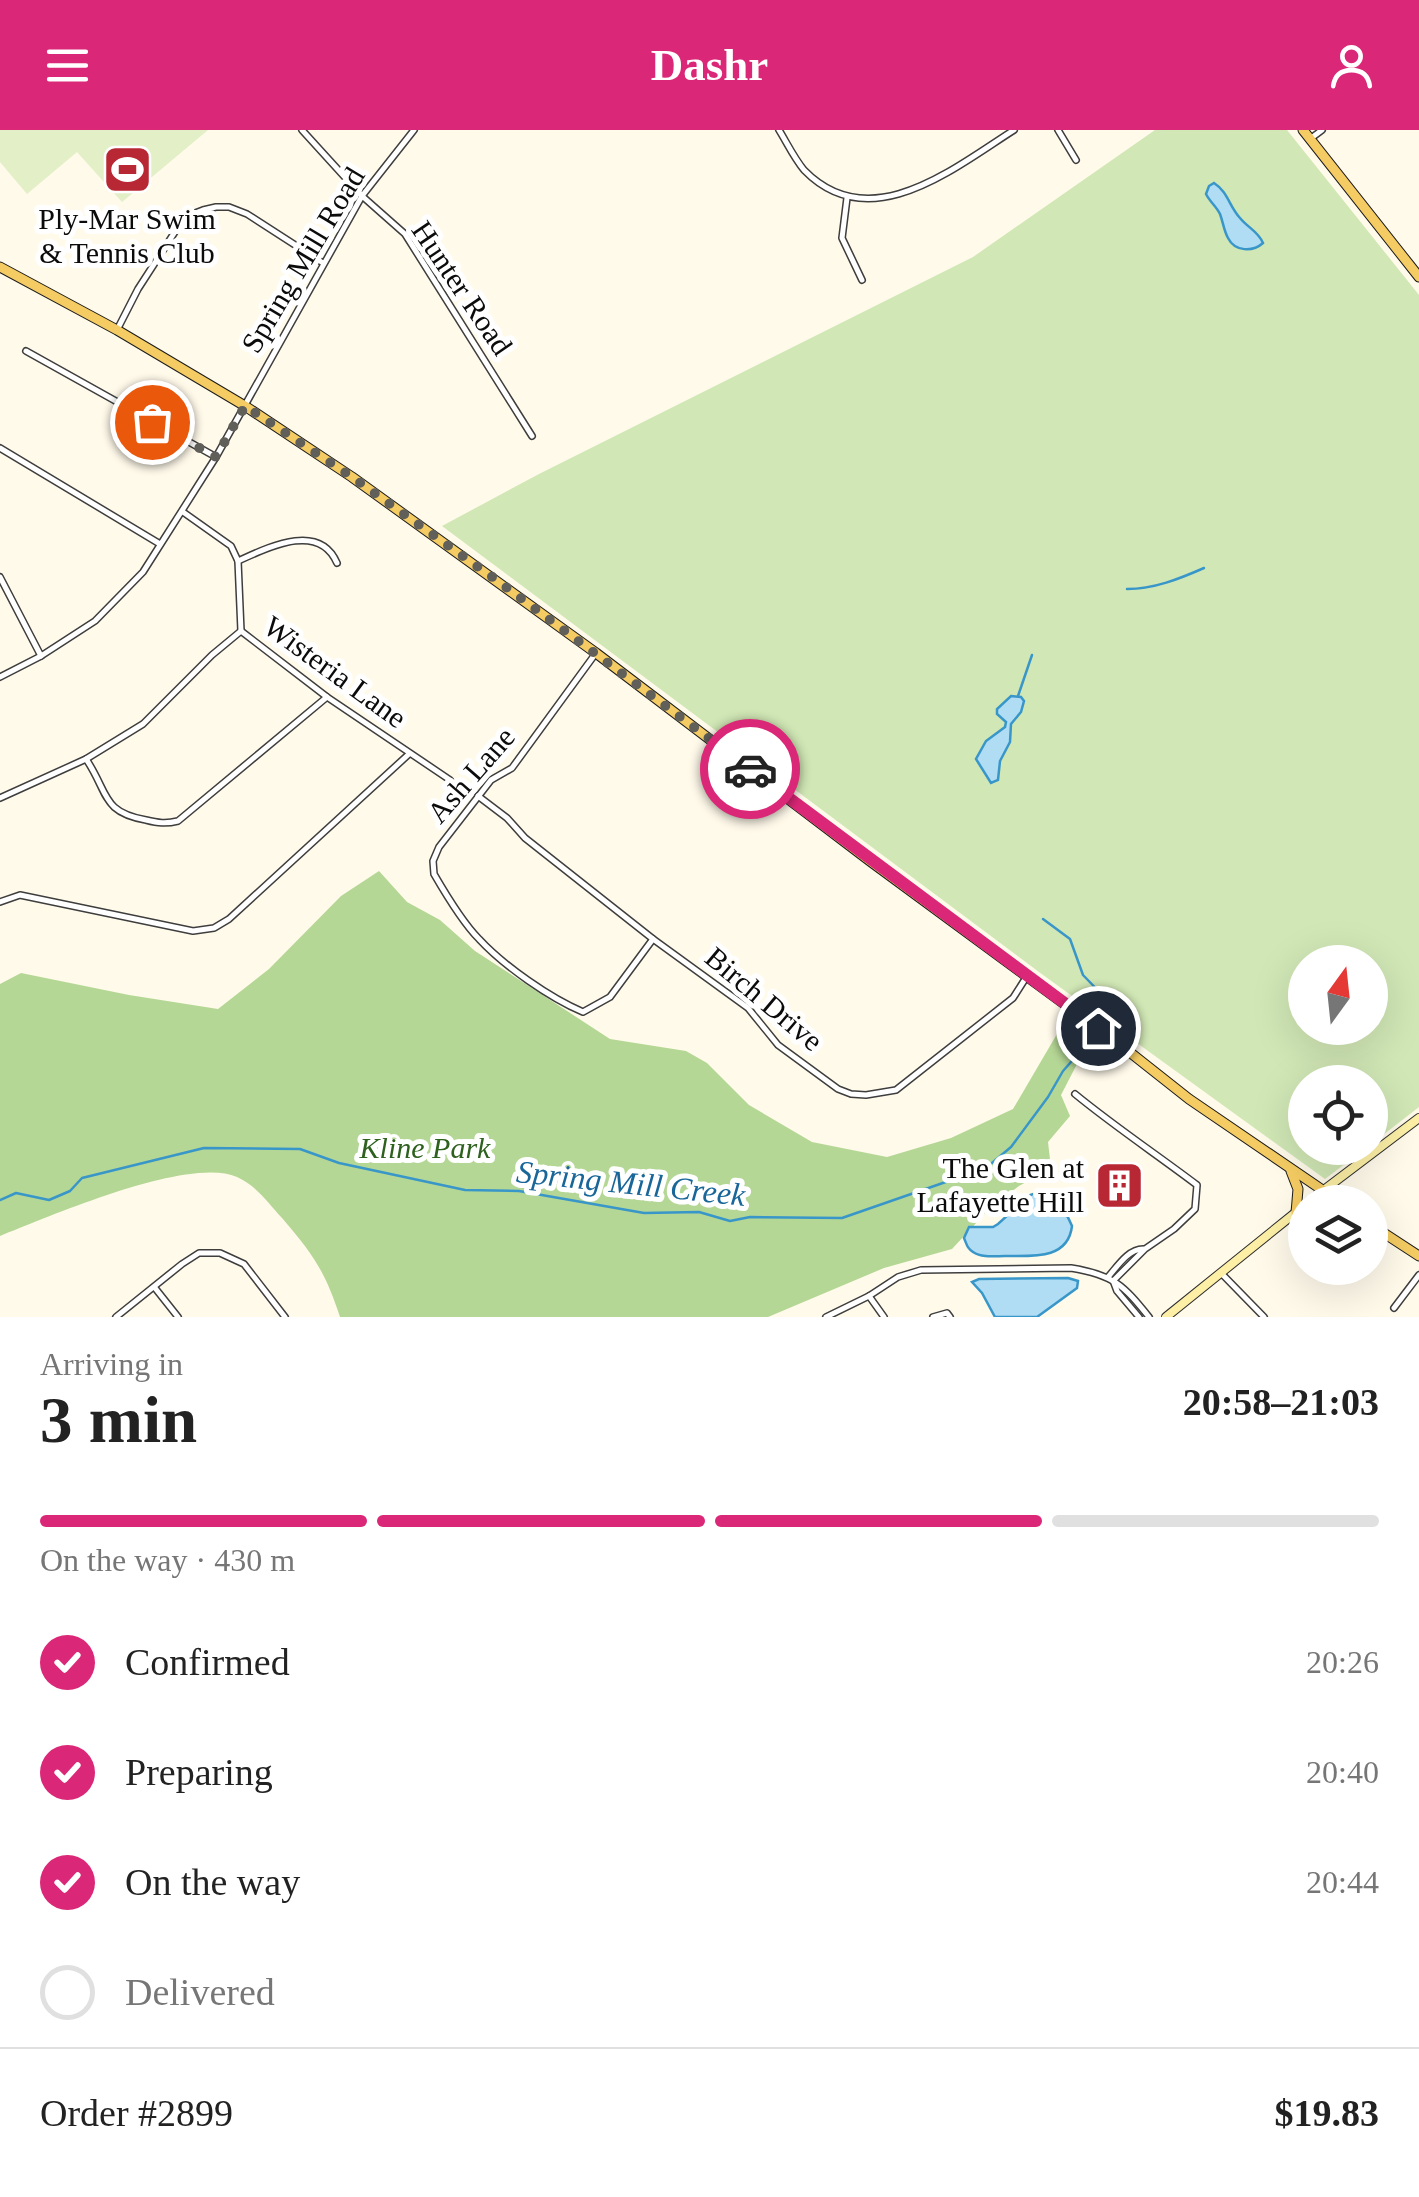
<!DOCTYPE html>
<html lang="en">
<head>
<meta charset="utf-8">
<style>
  :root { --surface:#fff; --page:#f6f6f6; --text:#222; --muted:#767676; --line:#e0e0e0; --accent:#db2777 }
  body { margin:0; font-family:"Times New Roman",serif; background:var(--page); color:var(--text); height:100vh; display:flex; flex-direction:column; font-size:38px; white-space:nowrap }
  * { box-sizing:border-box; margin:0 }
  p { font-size:32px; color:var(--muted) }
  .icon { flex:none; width:55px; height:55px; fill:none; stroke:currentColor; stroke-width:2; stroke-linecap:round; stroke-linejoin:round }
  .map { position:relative; height:1187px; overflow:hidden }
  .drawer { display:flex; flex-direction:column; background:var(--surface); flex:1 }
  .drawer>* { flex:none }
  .needle { width:65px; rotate:15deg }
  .tools { position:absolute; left:1288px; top:815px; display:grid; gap:20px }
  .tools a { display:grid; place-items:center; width:100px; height:100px; border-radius:50%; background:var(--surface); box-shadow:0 10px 40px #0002; font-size:50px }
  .pin { position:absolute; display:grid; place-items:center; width:85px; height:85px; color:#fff; margin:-42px; border:5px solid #fff; border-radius:50%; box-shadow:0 2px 10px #0007 }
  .courier { position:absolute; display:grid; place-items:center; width:100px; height:100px; margin:-50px; border:8px solid #db2777; border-radius:50%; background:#fff; color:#222; box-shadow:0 2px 12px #0007 }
  .summary em { font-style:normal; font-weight:700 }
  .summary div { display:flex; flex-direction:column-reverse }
  .summary { display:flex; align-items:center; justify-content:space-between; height:170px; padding:0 40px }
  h1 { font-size:65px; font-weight:700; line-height:75px }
  .bar { display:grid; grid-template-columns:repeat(4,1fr); gap:15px 10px; align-content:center; height:120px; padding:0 40px }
  .bar i { height:12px; border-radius:8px; background:var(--line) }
  .bar .active { background:var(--accent) }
  .bar p { grid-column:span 4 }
  .line { display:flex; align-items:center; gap:25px; padding:0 40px; border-top:2px solid var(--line) }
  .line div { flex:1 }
  ol { padding:0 40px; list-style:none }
  li { display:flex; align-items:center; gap:30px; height:110px }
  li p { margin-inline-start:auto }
  li .icon { padding:10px; border-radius:50%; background:var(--accent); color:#fff; stroke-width:4 }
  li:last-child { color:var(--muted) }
  li i { width:55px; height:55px; border:5px solid var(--line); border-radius:50% }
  header { display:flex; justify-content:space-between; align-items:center; height:130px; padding:0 40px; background:var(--accent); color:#fff; font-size:45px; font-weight:700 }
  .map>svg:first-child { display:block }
  .green { fill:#d1e7b5; fill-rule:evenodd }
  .forest { fill:#b5d795 }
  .pitch { fill:#e2efc7 }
  .water { fill:#b0ddf4; stroke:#3996c9; stroke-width:2.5 }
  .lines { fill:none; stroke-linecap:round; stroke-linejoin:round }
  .stream { stroke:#3996c9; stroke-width:2.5 }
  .street-casing { stroke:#3e3e3e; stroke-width:8 }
  .secondary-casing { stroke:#2d2d2d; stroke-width:10 }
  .primary-casing { stroke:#1c1c1c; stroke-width:11 }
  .street { stroke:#fff; stroke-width:5 }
  .secondary { stroke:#fdf0a6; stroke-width:8 }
  .primary { stroke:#f5cc63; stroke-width:9 }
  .done { stroke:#605f59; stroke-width:10; stroke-dasharray:0 18 }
  .route { stroke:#db2777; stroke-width:12 }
  .labels { text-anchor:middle; stroke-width:10; stroke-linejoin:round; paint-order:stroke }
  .poi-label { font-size:30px; fill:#0b0b0b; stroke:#fff }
  .street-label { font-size:30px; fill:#0b0b0b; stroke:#fff }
  .park-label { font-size:30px; font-style:italic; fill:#2e601e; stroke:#fff }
  .water-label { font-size:32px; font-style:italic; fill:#196699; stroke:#fff }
</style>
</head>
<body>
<header><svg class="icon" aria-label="menu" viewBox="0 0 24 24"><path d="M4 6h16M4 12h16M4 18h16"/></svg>Dashr<svg class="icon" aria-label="person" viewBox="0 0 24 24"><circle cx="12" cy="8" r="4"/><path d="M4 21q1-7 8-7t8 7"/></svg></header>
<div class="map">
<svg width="1419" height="1187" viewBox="0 0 1419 1187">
  <rect width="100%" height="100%" fill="#fffaea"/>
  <path class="green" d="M1155,0h132l132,165v812l-49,38v-63h-65v66h61l-41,31 -286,-207 -597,-446 97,-52 434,-217zM1305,832h65v66h-65z"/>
  <path class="forest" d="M379,741l28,31 33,18 35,31 135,88 76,12 21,12 42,42 63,37 75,15 64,-19 62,-29 51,-87 37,26 -24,16 -16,31 9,21 -22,26 3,26 -32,18 -29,22 -38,41 -68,19 -116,49h-428c-15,-46 -27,-63 -58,-99 -14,-15 -25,-32 -45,-41 -49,-21 -186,39 -237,59v-252l21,-11 108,22 89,14 51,-40 72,-73z"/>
  <path class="pitch" d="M0,0h208l-86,72 -45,-50 -50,42 -27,-32z"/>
  <g class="water">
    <path d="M1214,53c14,9 15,23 26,35 8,10 18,13 23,25 -10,9 -28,9 -35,-5 -4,-7 -5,-16 -8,-24 -4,-8 -10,-12 -14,-20l3,-8z"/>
    <path d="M1011,566l10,1 3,4 -3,11 -10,12 -1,18 -10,19 -2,19 -7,3 -15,-24 10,-18 19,-14 1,-5 -9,-8v-5z"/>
    <path d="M1042,1061c15,5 24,21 30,35 -4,34 -40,30 -67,30 -10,0 -23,2 -32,-4 -6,-4 -6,-7 -9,-14l5,-11h24l5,-3 32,-29z"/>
    <path d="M1068,1148l10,3 -1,7 -40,29h-42l-13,-24 -10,-11 7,-3z"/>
  </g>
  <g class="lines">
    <g class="stream">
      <path d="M1127,459c27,0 52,-10 77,-21"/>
      <path d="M1018,566l14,-41"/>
      <path d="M1043,789l27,20 13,36 27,28 -3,13"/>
      <path d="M0,1070l16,-7 33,7 21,-9 12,-13 122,-30 96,1 39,14 126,27 54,1 125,22 55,-1 31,9 20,-4 92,1 144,-50 25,-21 37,-50 15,-26 24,-27"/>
    </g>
    <defs>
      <g id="street">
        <path d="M302,0l60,66 43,38 127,202"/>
        <path d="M779,0c8,13 15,28 25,40 66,68 150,-2 210,-40"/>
        <path d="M1058,0l18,30"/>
        <path d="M1310,9l12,-9"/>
        <path d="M847,68l-5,40 20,42"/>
        <path d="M117,200l21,-41 42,-65 10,-9 13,-5 13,-3h13l18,7 76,49"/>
        <path d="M26,221l190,106"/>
        <path d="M0,318l160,96"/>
        <path d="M183,382l48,34 7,15 3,70"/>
        <path d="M238,431c29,-13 81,-40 99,2"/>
        <path d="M0,447l41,79"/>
        <path d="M241,501l86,66 123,83"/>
        <path d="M596,523l-84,115 -21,12 -52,67 -6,14 1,13c11,19 30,50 45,65 25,27 71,59 104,73l27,-15 43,-58"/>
        <path d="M0,547l41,-21 54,-35 48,-49 73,-115 146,-261 52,-66"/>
        <path d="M86,629c23,34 15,53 60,61 12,3 20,4 32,1l149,-124"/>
        <path d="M478,666l29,22 18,20 128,101 95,69 30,37 60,44 13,5 15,1 30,-5 117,-92 14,-22"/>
        <path d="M0,668l86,-39 57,-35 69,-69 29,-24"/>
        <path d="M0,772l20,-7 173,36 21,-3 15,-9 180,-165"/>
        <path d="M1075,964c39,32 81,60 122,91l-2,24 -21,20 -29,20 -32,32"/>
        <path d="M1222,1144l42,43"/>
        <path d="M1108,1147c9,-10 20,-28 35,-28"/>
        <path d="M1114,1153l3,8 22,26"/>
        <path d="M155,1158l23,29"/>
        <path d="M869,1166l15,21"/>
        <path d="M1394,1178l25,-33"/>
        <path d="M116,1187l66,-53 17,-11h21l24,11 41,53"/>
        <path d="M826,1187l43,-21 29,-19 23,-7 150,-2c43,7 52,17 78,49"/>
        <path d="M933,1187l14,-4 3,4"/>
      </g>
      <g id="secondary">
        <path d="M1308,1072l111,-84"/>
        <path d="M1166,1187l139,-112"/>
      </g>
      <g id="primary">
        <path d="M1303,0l116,147"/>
        <path d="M0,137l117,63 128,76 107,71 244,176 274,208 257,189 62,49 151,103"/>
        <path d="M1291,1041l7,18 -2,24"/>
        <path d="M1370,1094l49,32"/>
      </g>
    </defs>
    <use href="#street" class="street-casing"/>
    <use href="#secondary" class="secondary-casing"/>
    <use href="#primary" class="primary-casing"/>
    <use href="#street" class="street"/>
    <use href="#secondary" class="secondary"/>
    <use href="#primary" class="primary"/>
  </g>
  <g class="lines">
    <path class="done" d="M152,292l64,35 29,-51 107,71 143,102 255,190"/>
    <path class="route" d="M750,639l348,259"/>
  </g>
  <defs>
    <symbol id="stadium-square" viewBox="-11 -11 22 22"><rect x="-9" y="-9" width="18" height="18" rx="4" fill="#b72834" stroke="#fff"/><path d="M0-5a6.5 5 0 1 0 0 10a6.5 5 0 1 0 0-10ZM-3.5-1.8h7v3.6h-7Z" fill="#fff"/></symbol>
    <symbol id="building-square" viewBox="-11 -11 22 22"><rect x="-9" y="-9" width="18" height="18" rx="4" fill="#b72834" stroke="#fff"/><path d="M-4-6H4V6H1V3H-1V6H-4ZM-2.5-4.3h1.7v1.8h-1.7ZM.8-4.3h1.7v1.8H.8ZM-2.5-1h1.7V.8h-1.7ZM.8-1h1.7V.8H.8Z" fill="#fff"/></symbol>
  </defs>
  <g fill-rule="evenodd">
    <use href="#stadium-square" x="100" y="12" width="55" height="55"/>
    <use href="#building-square" x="1092" y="1028" width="55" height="55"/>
  </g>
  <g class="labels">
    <g class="poi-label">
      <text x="127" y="99">Ply-Mar Swim<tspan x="127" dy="34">&amp; Tennis Club</tspan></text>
      <text x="1084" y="1048" text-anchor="end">The Glen at<tspan x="1084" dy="34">Lafayette Hill</tspan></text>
    </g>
    <g class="street-label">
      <text transform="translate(303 130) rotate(-59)" y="10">Spring Mill Road</text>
      <text transform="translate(462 158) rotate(56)" y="10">Hunter Road</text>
      <text transform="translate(335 542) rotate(36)" y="10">Wisteria Lane</text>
      <text transform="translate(471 645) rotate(-49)" y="10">Ash Lane</text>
      <text transform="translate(764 869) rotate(40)" y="10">Birch Drive</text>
    </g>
    <g class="park-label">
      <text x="425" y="1028">Kline Park</text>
    </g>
    <g class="water-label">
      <text transform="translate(631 1053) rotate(6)" y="11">Spring Mill Creek</text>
    </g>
  </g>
</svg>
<div class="tools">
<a><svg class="needle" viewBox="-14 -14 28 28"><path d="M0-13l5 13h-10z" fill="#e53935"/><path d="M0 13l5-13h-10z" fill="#767676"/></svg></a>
<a><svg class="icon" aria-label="locate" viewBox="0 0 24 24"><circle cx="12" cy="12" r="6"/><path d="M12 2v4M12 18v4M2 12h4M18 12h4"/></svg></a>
<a><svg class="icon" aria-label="layers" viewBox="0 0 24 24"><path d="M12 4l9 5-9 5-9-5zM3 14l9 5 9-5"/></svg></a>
</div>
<div class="pin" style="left:152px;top:292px;background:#ea580c"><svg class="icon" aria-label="bag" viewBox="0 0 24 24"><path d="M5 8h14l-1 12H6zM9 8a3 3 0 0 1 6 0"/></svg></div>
<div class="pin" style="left:1098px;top:898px;background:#1f2937"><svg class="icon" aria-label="home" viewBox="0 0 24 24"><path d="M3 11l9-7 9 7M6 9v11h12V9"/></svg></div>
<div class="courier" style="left:750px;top:639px"><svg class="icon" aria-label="car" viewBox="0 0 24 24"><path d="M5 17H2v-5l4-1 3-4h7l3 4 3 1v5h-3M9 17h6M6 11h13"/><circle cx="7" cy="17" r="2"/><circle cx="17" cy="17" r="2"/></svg></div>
</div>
<section class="drawer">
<div class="summary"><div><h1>3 min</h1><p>Arriving in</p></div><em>20:58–21:03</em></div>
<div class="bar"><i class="active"></i><i class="active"></i><i class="active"></i><i></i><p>On the way · 430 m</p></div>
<ol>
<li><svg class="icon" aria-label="check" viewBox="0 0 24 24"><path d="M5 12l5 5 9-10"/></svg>Confirmed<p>20:26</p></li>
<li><svg class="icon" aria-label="check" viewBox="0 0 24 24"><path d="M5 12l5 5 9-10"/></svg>Preparing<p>20:40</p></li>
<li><svg class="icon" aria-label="check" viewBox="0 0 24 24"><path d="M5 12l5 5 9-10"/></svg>On the way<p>20:44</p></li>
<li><i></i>Delivered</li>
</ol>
<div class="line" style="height:130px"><div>Order #2899</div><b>$19.83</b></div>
</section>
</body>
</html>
